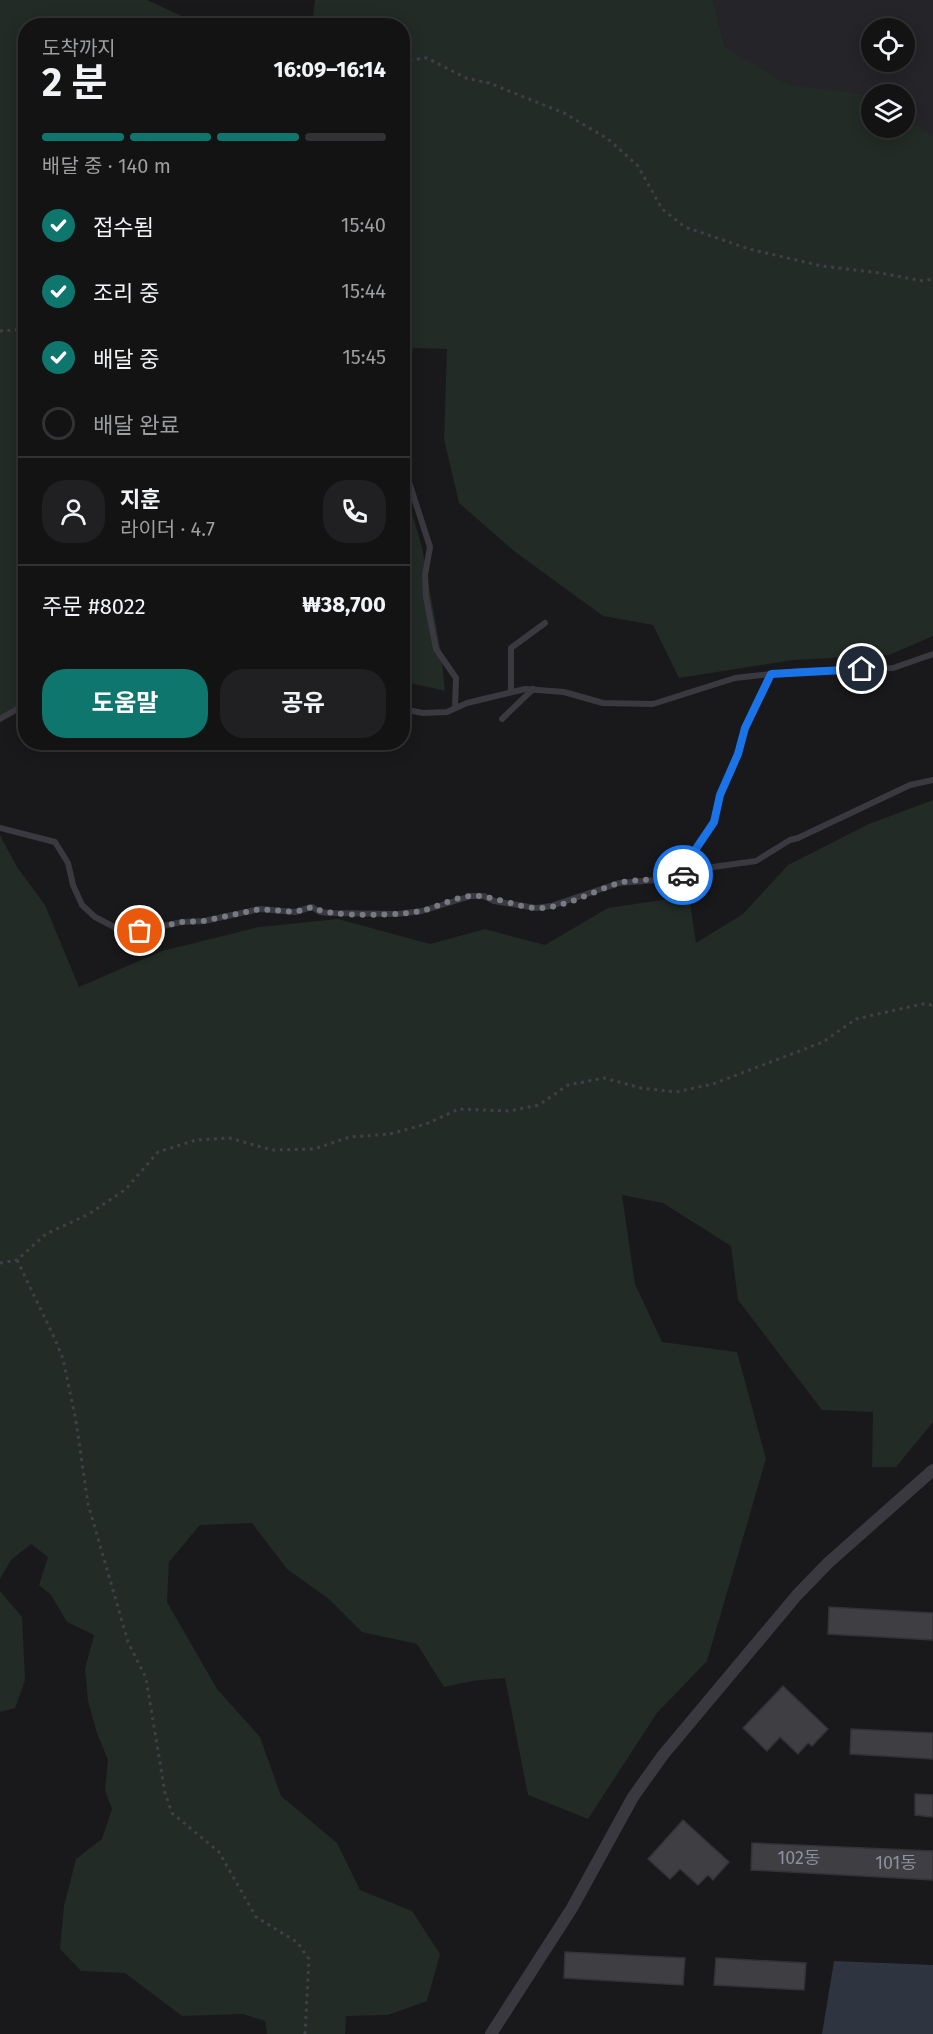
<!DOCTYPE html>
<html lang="ko">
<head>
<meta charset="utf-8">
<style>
  :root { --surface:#131314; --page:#202022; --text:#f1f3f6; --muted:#9d9ea0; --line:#323234; --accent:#0f766e }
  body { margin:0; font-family:"Fira Sans","Noto Sans KR",sans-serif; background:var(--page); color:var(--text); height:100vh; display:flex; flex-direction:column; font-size:22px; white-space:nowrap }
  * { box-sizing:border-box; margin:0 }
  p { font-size:20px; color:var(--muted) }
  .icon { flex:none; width:33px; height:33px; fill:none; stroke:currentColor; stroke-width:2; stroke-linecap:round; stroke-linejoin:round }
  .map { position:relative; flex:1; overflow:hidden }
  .drawer { position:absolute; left:18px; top:18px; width:392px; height:732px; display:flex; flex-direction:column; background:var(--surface); border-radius:24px; box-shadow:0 3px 15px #0003,0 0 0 2px var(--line) }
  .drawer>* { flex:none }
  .controls { position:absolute; left:861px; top:18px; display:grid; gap:12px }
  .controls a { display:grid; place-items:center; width:54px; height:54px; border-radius:50%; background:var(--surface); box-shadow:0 3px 15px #0003,0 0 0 2px var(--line); font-size:30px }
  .pin { position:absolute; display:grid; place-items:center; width:51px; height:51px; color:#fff; margin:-26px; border:3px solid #fff; border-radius:50%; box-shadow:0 2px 6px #0007 }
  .courier { position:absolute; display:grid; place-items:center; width:60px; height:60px; margin:-30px; border:4px solid #1a73e8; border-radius:50%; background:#fff; color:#222; box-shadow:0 2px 8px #0007 }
  .summary em { font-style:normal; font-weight:700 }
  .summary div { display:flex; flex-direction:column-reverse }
  .summary { display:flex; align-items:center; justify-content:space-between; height:102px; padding:0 24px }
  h1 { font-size:39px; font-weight:700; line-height:45px }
  .bar { display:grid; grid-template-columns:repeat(4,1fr); gap:9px 6px; align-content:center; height:72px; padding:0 24px }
  .bar i { height:8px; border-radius:4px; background:var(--line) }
  .bar .selected { background:var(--accent) }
  .bar p { grid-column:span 4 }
  .line { display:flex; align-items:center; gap:15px; padding:0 24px; border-top:2px solid var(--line) }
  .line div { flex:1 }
  .round { display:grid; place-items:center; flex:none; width:63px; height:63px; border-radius:24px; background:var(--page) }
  ol { padding:0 24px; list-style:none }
  li { display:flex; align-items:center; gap:18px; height:66px }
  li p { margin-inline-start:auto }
  li .icon { padding:6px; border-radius:50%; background:var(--accent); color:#fff; stroke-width:4 }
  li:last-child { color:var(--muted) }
  li i { width:33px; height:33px; border:3px solid var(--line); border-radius:50% }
  .cta { display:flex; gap:12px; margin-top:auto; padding:12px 24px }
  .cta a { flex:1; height:69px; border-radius:24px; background:var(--accent); color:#fff; font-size:24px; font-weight:700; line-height:69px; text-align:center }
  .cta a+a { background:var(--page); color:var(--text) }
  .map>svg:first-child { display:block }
  .built { fill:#252428; fill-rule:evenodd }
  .green { fill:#222b25 }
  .water { fill:#2e3440 }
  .building { fill:#3e3e43; stroke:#333237; stroke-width:1.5 }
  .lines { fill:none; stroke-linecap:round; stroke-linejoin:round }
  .path { stroke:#3f4047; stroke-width:3; stroke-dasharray:3 4.5; stroke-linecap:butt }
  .lane { stroke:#3a3940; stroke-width:6 }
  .street { stroke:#3a3940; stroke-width:12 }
  .done { stroke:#777983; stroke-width:6; stroke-dasharray:0 10.8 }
  .route { stroke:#1a73e8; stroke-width:8 }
  .labels { text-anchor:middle; stroke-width:4.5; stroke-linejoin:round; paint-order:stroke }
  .number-label { font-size:18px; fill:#8f909d }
</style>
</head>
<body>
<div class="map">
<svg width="933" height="2034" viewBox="0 0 933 2034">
  <rect width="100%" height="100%" fill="#19191b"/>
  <path class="built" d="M713,0h220v167l-104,-44 -104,-76zM872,28h32v34h-32zM872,94h32v34h-32z"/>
  <g class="green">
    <path d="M0,0h147l35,16 10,9 -166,1v675l-26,18z"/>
    <path d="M315,0h398l12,47 64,38 72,9 10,6 1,28h32l1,-9 28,16v501l-44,19 -96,5 -114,18 -26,-53 -50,-9 -89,-65 -55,-48 -15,-64 3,-90 -34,-1 -11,69v-391l-90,-1z"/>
    <path d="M402,481l20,66 19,106 4,38 -43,-10z"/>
    <path d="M933,800v622l-37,45h-24l1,-55 -51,-2 -84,-110 -7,-54 -68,-43 -41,-8 13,89 27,58 75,10 29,107 -59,202 -50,52 -69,106 -60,-24 -23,-117 -33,3 -28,6 -27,-43 -55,-12 -33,-33 -42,-30 -35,-46 -52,2 -31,37 -2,40 50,87 43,48 21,59 56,47 23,47 52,21 28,43 -13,47 -39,14 -42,1 -1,18h-78l-2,-13 -22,-7 -61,2 -57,-43 -44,-2 -21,-22 4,-43 12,-47 26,-20 10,-30 -7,-19 3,-30 -11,-27 -9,-32 -3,-32 9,-34 -27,-13 -16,-27 -12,-10 9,-28 -17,-13 -20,16 -11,19v-744l17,32 28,38 34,82 83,-36 97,-24 79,-8 92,25 55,-15 60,16 63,-37 81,-12 7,47 47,-29 45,-49 81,-41z"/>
    <path d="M0,1591l22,26 3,63 -10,28 -15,4z"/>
  </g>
  <path class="water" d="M834,1961l99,4v69h-111z"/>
  <g class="building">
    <path d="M829,1607l104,6v27l-105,-6z"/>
    <path d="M783,1686l45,43 -16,17 -4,-3 -10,11 -18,-17 -13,14 -24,-23z"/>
    <path d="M851,1729l82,4v26l-83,-5z"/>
    <path d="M915,1794l18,1v22l-18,-2z"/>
    <path d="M683,1820l46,42 -16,18 -5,-5 -10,10 -18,-16 -10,10 -22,-20z"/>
    <path d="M752,1843l181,8v29l-182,-10z"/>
    <path d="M565,1952l120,6 -2,27 -119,-7z"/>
    <path d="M716,1958l90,5 -2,27 -90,-5z"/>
  </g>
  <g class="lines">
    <g class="path">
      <path d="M402,61l25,-3 39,20 23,5 75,30 44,26 30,27 24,43 23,18 64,22 73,17 58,7 43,8 10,-2"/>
      <path d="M0,331l26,-2"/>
      <path d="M17,1260l37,77 9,22 13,62 12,83 40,138 18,36 19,115 7,20 47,39 37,65 41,25 12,17 -4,75"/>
      <path d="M0,1263l17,-3 29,-26 43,-20 37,-25 32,-37 38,-12 33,-2 43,12 42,-1 36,-12 40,-3 36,-10 33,-15 50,2 30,-6 29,-20 36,-7 37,10 35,4 37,-8 110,-42 33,-23 66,-15 11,1"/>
    </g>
    <g class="lane">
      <path d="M409,458l-2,18 23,71 -5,28 1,22 10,52 20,29 -1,30"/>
      <path d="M511,691v-43l34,-25"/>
      <path d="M402,709l21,4 24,-1 20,-9 58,-14 39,3 39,11 50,1 82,-26 64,-7 94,-3 40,-14"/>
      <path d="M0,719l26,-15"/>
      <path d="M502,719l31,-30"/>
      <path d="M0,828l55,14 13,21 5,22 9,20 13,12 23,12 22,2 42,-9 22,-1 56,-12 35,3 17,-5 8,5 10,1 67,1 25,-3 49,-15h13l10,5 42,7 15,-2 68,-23 51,-4 43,-12 43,-6 34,-21 8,-2 112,-53 23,-5"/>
      <path d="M693,872l-6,-10 27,-40 6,-27 18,-41 7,-26 27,-54"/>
    </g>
    <path class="street" d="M491,2034l81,-126 61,-111 30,-42 134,-160 31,-32 105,-93"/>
  </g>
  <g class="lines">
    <path class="done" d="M140,931l42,-9 22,-1 56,-12 35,3 17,-5c17,11 92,9 113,3 15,-4 32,-14 48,-14 18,-1 43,11 63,12 27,1 57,-17 83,-25 21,-5 43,-2 64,-8"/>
    <path class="route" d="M683,875l10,-3 -6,-10 27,-40 6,-27 18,-41 7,-26 26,-54 91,-5"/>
  </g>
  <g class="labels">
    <g class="number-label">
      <text x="799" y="1864">102동</text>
      <text x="896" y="1869">101동</text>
    </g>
  </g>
</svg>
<div class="controls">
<a><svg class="icon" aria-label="locate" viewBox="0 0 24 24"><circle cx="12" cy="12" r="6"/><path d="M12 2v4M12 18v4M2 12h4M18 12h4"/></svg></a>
<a><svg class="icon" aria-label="layers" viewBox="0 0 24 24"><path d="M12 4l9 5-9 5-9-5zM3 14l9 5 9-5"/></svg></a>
</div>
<div class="pin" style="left:140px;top:931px;background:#ea580c"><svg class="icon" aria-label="bag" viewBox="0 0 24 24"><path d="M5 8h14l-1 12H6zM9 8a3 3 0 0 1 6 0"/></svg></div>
<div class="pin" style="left:862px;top:669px;background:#1f2937"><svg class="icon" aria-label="home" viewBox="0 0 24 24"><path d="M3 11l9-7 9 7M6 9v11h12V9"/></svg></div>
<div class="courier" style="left:683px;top:875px"><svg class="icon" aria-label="car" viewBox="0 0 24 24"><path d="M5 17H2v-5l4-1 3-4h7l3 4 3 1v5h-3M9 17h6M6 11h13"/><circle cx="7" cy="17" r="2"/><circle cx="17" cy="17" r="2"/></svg></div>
<section class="drawer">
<div class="summary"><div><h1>2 분</h1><p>도착까지</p></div><em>16:09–16:14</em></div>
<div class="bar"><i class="selected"></i><i class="selected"></i><i class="selected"></i><i></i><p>배달 중 · 140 m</p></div>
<ol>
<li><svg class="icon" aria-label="check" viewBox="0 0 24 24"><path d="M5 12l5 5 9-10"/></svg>접수됨<p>15:40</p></li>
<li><svg class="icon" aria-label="check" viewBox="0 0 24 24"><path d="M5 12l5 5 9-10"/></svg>조리 중<p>15:44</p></li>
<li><svg class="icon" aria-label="check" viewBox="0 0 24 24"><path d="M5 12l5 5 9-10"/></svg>배달 중<p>15:45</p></li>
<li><i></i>배달 완료</li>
</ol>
<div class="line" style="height:108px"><a class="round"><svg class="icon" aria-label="person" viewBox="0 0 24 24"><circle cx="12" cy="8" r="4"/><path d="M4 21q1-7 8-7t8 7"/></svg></a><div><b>지훈</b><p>라이더 · 4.7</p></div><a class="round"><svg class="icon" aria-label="phone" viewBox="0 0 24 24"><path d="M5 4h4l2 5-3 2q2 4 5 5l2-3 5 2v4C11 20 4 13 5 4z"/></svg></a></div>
<div class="line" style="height:78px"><div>주문 #8022</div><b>₩38,700</b></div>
<div class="cta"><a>도움말</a><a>공유</a></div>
</section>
</div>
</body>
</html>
